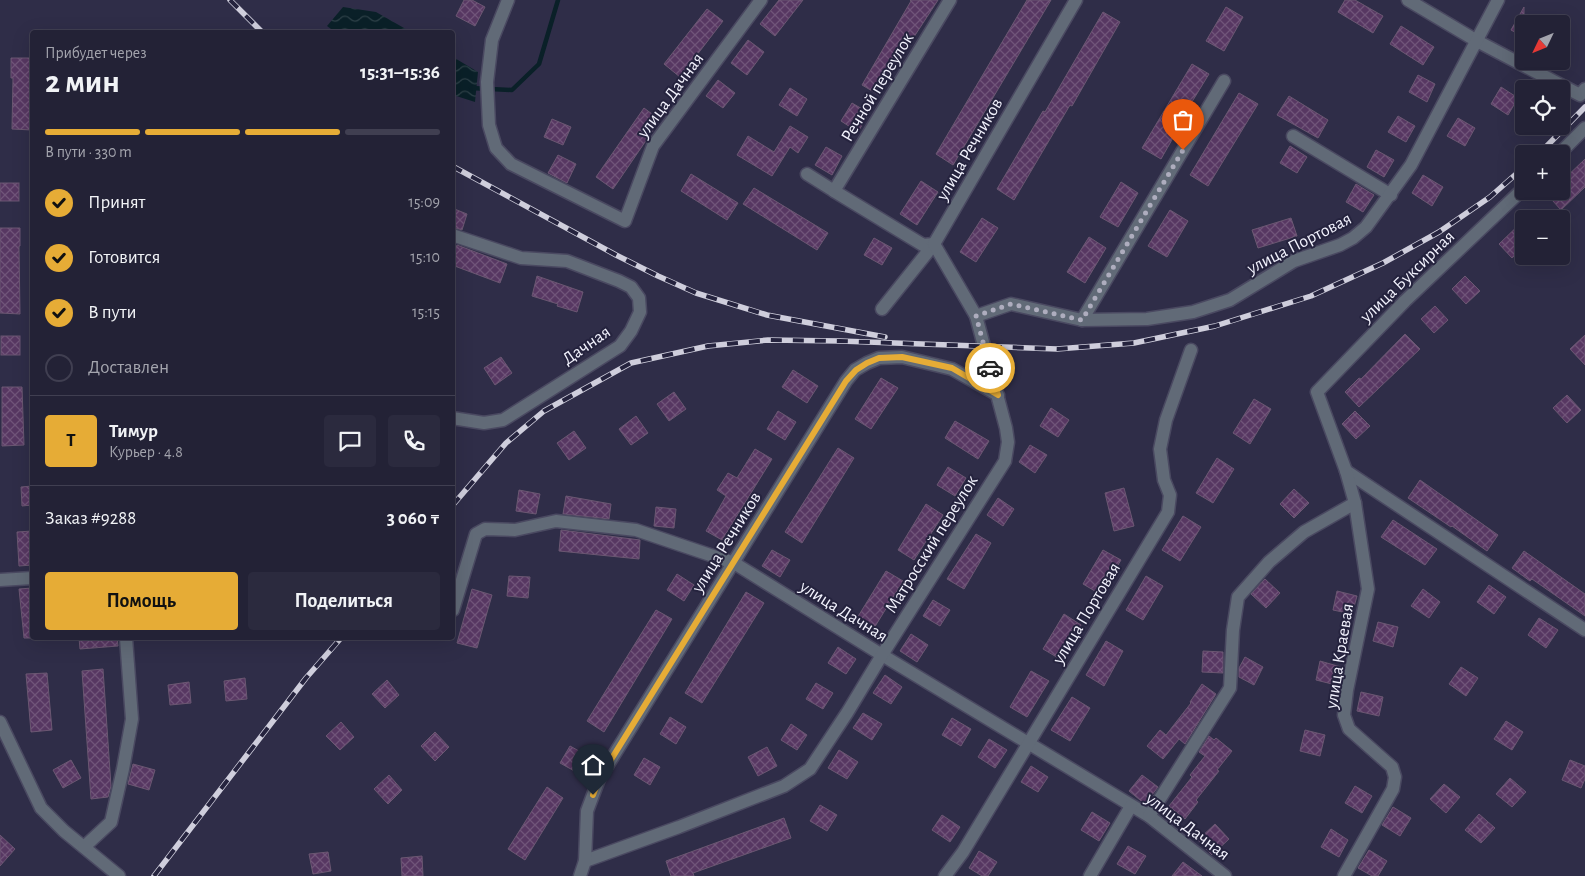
<!DOCTYPE html>
<html lang="ru">
<head>
<meta charset="utf-8">
<style>
  :root { --surface:#232236; --page:#2b2a3e; --text:#f1f3f6; --muted:#a3a4ad; --line:#403f51; --accent:#e6ac36 }
  body { margin:0; font-family:"Alegreya Sans",sans-serif; background:var(--page); color:var(--text); height:100vh; display:flex; flex-direction:column; font-size:19px; white-space:nowrap }
  * { box-sizing:border-box; margin:0 }
  p { font-size:16px; color:var(--muted) }
  .icon { flex:none; width:28px; height:28px; fill:none; stroke:currentColor; stroke-width:2; stroke-linecap:round; stroke-linejoin:round }
  .map { position:relative; flex:1; overflow:hidden }
  .sheet { position:absolute; left:30px; top:30px; width:425px; height:610px; display:flex; flex-direction:column; background:var(--surface); border-radius:5px; box-shadow:0 5px 20px #0002,0 0 0 1px var(--line) }
  .sheet>* { flex:none }
  .needle { width:32px; rotate:227deg }
  .tools { position:absolute; left:1515px; top:15px; display:grid; gap:10px }
  .tools a { display:grid; place-items:center; width:55px; height:55px; border-radius:5px; background:var(--surface); box-shadow:0 5px 20px #0002,0 0 0 1px var(--line); font-size:25px }
  .pin { position:absolute; display:grid; place-items:center; width:42px; height:42px; color:#fff; margin:-51px -21px; border-radius:50% 50% 50% 0; rotate:-45deg; box-shadow:0 0 5px #0007 }
  .pin .icon { rotate:45deg }
  .courier { position:absolute; display:grid; place-items:center; width:50px; height:50px; margin:-25px; border:4px solid #e6ac36; border-radius:50%; background:#fff; color:#222; box-shadow:0 1px 6px #0007 }
  .headline em { font-style:normal; font-weight:600 }
  .headline div { display:flex; flex-direction:column-reverse }
  .headline { display:flex; align-items:center; justify-content:space-between; height:85px; padding:0 15px }
  h1 { font-size:32px; font-weight:600; line-height:38px }
  .bar { display:grid; grid-template-columns:repeat(4,1fr); gap:8px 5px; align-content:center; height:60px; padding:0 15px }
  .bar i { height:6px; border-radius:4px; background:var(--line) }
  .bar .active { background:var(--accent) }
  .bar p { grid-column:span 4 }
  .line { display:flex; align-items:center; gap:12px; padding:0 15px; border-top:1px solid var(--line) }
  .line div { flex:1 }
  .round { display:grid; place-items:center; flex:none; width:52px; height:52px; border-radius:5px; background:var(--page) }
  ol { padding:0 15px; list-style:none }
  li { display:flex; align-items:center; gap:15px; height:55px }
  li p { margin-inline-start:auto }
  li .icon { padding:5px; border-radius:50%; background:var(--accent); color:#111; stroke-width:4 }
  li:last-child { color:var(--muted) }
  li i { width:28px; height:28px; border:2px solid var(--line); border-radius:50% }
  .action { display:flex; gap:10px; margin-top:auto; padding:10px 15px }
  .action a { flex:1; height:58px; border-radius:5px; background:var(--accent); color:#111; font-size:20px; font-weight:600; line-height:58px; text-align:center }
  .action a+a { background:var(--page); color:var(--text) }
  .map>svg:first-child { display:block }
  .water { fill:url(#water-waves) }
  .lines { fill:none; stroke-linecap:round; stroke-linejoin:round }
  .stream { stroke:#0a2028; stroke-width:4.5 }
  .building { fill:url(#building-cross-hatch); stroke:#6b5772 }
  .street-casing { stroke:#4a4961; stroke-width:15 }
  .street { stroke:#616a77; stroke-width:12 }
  .rail-casing { stroke:#cfcedc; stroke-width:5.5 }
  .rail { stroke:#25233e; stroke-width:4; stroke-dasharray:11; stroke-linecap:butt }
  .done { stroke:#aeadbe; stroke-width:5; stroke-dasharray:0 9 }
  .route { stroke:#e6ac36; stroke-width:6 }
  .labels { text-anchor:middle; stroke-width:4; stroke-linejoin:round; paint-order:stroke }
  .street-label { font-size:18px; fill:#f2f2fd; stroke:#25233e }
</style>
</head>
<body>
<div class="map">
<svg width="1585" height="876" viewBox="0 0 1585 876">
  <defs>
    <pattern id="water-waves" width="16" height="10" patternUnits="userSpaceOnUse" patternTransform="scale(1.25)"><rect width="16" height="10" fill="#0a2028"/><path d="M0 5q4-4 8 0t8 0" fill="none" stroke="#2e4148"/></pattern>
    <pattern id="building-cross-hatch" width="8" height="8" patternUnits="userSpaceOnUse" patternTransform="scale(1.25)"><rect width="8" height="8" fill="#573762"/><path d="M0 0l8 8M0 8l8-8" fill="none" stroke="#705479"/></pattern>
  </defs>
  <rect width="100%" height="100%" fill="#2f2d48"/>
  <g class="water">
    <path d="M343,7l33,5 35,20h-76l-8,-6z"/>
    <path d="M453,57l25,15 -3,30 -22,-7z"/>
  </g>
  <g class="lines">
    <path class="stream" d="M471,88l41,2 27,-26 19,-64"/>
  </g>
  <g class="building">
    <path d="M464,0h8l13,7 -10,19 -19,-10z"/>
    <path d="M779,0h24l-28,36 -15,-12z"/>
    <path d="M910,0h28l-28,43 -31,52 -17,-10 49,-84z"/>
    <path d="M1027,0h24l-98,165 -17,-11z"/>
    <path d="M1345,0h10l28,16 -10,17 -35,-21z"/>
    <path d="M1226,7l17,10 -19,34 -18,-10z"/>
    <path d="M1524,7v30l-13,-7z"/>
    <path d="M707,9l16,12 -43,56 -16,-13z"/>
    <path d="M1103,12l17,10 -48,84 -2,-1 -56,95 -17,-11 46,-78 2,1z"/>
    <path d="M1401,26l33,21 -11,18 -33,-21z"/>
    <path d="M748,40l16,12 -17,23 -16,-12z"/>
    <path d="M11,58h21v72l-20,-1 1,-51h-2z"/>
    <path d="M1192,64l17,10 -30,49 2,1 -20,35 -19,-11z"/>
    <path d="M1418,75l17,9 -8,18 -18,-10z"/>
    <path d="M718,80l17,13 -12,15 -17,-12z"/>
    <path d="M1501,87l17,11 -10,17 -17,-11z"/>
    <path d="M790,88l17,11 -10,17 -18,-11z"/>
    <path d="M1239,93l19,11 -50,82 -18,-11z"/>
    <path d="M1289,96l39,24 -10,18 -41,-23z"/>
    <path d="M852,103l17,10 -11,19 -17,-11z"/>
    <path d="M644,108l16,12 -47,69 -17,-12z"/>
    <path d="M1398,116l17,10 -9,16 -18,-10z"/>
    <path d="M1458,118l17,10 -10,18 -18,-10z"/>
    <path d="M552,119l19,8 -8,18 -19,-8z"/>
    <path d="M790,126l18,11 -10,16 -8,-6 -18,29 -35,-21 11,-19 26,16z"/>
    <path d="M1290,146l17,11 -10,16 -17,-10z"/>
    <path d="M826,147l16,9 -10,19 -17,-10z"/>
    <path d="M1376,150l18,10 -10,17 -17,-10z"/>
    <path d="M558,155l18,9 -9,19 -19,-10z"/>
    <path d="M1585,159v28l-24,23 -17,-19h17v-9z"/>
    <path d="M691,174l47,29 -11,17 -46,-29z"/>
    <path d="M1423,175l20,12 -11,19 -20,-13z"/>
    <path d="M921,181l17,11 -21,33 -17,-11z"/>
    <path d="M1121,182l17,11 -20,34 -18,-10z"/>
    <rect x="0" y="183" width="19" height="18"/>
    <path d="M1356,184l18,11 -11,17 -17,-10z"/>
    <path d="M754,188l74,45 -11,17 -74,-46z"/>
    <path d="M452,208l15,6 -5,16 -10,-3z"/>
    <path d="M1170,210l18,11 -21,36 -19,-11z"/>
    <path d="M982,218l16,10 -22,34 -16,-10z"/>
    <path d="M1291,218l6,18 -39,12 -6,-18z"/>
    <path d="M1524,220v27l-12,11 -13,-14z"/>
    <path d="M0,228h20v18h-1l1,68 -20,-1z"/>
    <path d="M1089,237l17,11 -21,35 -18,-11z"/>
    <path d="M874,238l18,10 -10,17 -18,-10z"/>
    <path d="M457,245l50,19 -7,19 -48,-18v-6z"/>
    <path d="M537,276l46,16 -6,20 -20,-6 1,-2 -26,-8z"/>
    <path d="M1465,276l15,15 -14,13 -14,-15z"/>
    <path d="M1435,306l13,14 -14,13 -13,-14z"/>
    <path d="M1405,334l15,15 -61,58 -14,-15 14,-14 2,1z"/>
    <path d="M1585,335v30l-15,-16z"/>
    <rect x="1" y="336" width="19" height="19"/>
    <path d="M501,357l11,16 -17,12 -11,-17z"/>
    <path d="M793,370l25,16 -11,17 -25,-16z"/>
    <path d="M881,378l17,10 -27,41 -16,-10z"/>
    <path d="M2,387h20l2,58 -22,1z"/>
    <path d="M674,392l12,17 -17,12 -12,-17z"/>
    <path d="M1567,395l14,15 -14,13 -14,-15z"/>
    <path d="M1254,399l17,10 -21,35 -17,-11z"/>
    <path d="M1051,408l18,12 -11,17 -18,-11z"/>
    <path d="M778,411l18,11 -11,18 -18,-11z"/>
    <path d="M1355,411l15,15 -14,13 -14,-15z"/>
    <path d="M636,416l12,17 -17,12 -12,-16z"/>
    <path d="M955,421l34,20 -11,18 -33,-21z"/>
    <path d="M574,431l12,17 -17,12 -12,-17z"/>
    <path d="M1030,445l17,10 -12,18 -16,-11z"/>
    <path d="M838,448l16,10 -52,85 -17,-11z"/>
    <path d="M755,449l17,10 -50,81 -16,-9 20,-35 -9,-6 11,-17 9,5z"/>
    <path d="M1217,458l17,11 -21,34 -17,-10z"/>
    <path d="M948,467l18,11 -11,18 -18,-11z"/>
    <path d="M1420,480l78,55 -11,16 -35,-25 -1,1 -43,-29z"/>
    <path d="M32,486v19l-10,1 -1,-19z"/>
    <path d="M1124,488l10,38 -20,5 -9,-38z"/>
    <path d="M1294,489l15,14 -15,15 -14,-14z"/>
    <path d="M519,490l21,4 -4,20 -20,-3z"/>
    <path d="M566,496l45,8 -2,15 -46,-5z"/>
    <path d="M998,498l16,11 -11,17 -16,-11z"/>
    <path d="M926,504l17,11 -29,45 -16,-10z"/>
    <path d="M656,507l20,2 -2,19 -20,-2z"/>
    <path d="M1183,516l18,11 -21,34 -18,-11z"/>
    <path d="M1393,520l44,29 -12,16 -44,-28z"/>
    <path d="M561,530l79,10 -1,19 -80,-8z"/>
    <path d="M32,531v34l-13,1 -2,-34z"/>
    <path d="M976,534l15,9 -27,46 -17,-10z"/>
    <path d="M772,550l18,10 -10,17 -18,-11z"/>
    <path d="M1103,550l18,10 -21,34 -17,-10z"/>
    <path d="M1524,551l61,43v22l-53,-37 -2,2 -18,-13z"/>
    <path d="M886,571l17,10 -32,52 -17,-10z"/>
    <path d="M677,574l17,11 -10,16 -17,-11z"/>
    <path d="M509,576l21,1 -2,21 -21,-2z"/>
    <path d="M1146,576l17,10 -20,34 -17,-10z"/>
    <path d="M1265,579l15,14 -14,15 -15,-14z"/>
    <path d="M1489,585l17,12 -12,17 -17,-12z"/>
    <path d="M32,588v50h-8l-5,-49z"/>
    <path d="M472,589l20,6 -15,53 -20,-5z"/>
    <path d="M1423,589l17,13 -11,16 -18,-12z"/>
    <path d="M1337,591l20,5 -5,18 -19,-4z"/>
    <path d="M746,592l18,11 -62,100 -17,-10z"/>
    <path d="M933,600l17,10 -10,16 -17,-10z"/>
    <path d="M656,610l16,9 -68,113 -17,-11z"/>
    <path d="M1064,614l17,11 -21,34 -17,-10z"/>
    <path d="M1539,618l19,12 -12,18 -18,-13z"/>
    <path d="M1378,622l20,5 -5,20 -20,-6z"/>
    <path d="M911,634l17,11 -11,17 -17,-11z"/>
    <path d="M79,638h38l1,8 -38,3z"/>
    <path d="M1106,641l17,10 -19,35 -18,-11z"/>
    <path d="M838,647l18,12 -10,15 -18,-11z"/>
    <path d="M1203,651l20,1v21l-21,-1z"/>
    <path d="M1245,657l18,10 -9,18 -15,-8v-9z"/>
    <path d="M1320,661l21,6 -5,18 -20,-5z"/>
    <path d="M1461,667l17,11 -12,18 -17,-12z"/>
    <path d="M103,669l8,117 -3,11 -17,2 -9,-128z"/>
    <path d="M1031,671l18,10 -22,36 -17,-10z"/>
    <path d="M47,673l5,57 -21,2 -5,-58z"/>
    <path d="M885,675l17,12 -11,17 -18,-11z"/>
    <path d="M245,678l2,21 -21,2 -2,-20z"/>
    <path d="M387,680l12,15 -14,13 -13,-14z"/>
    <path d="M189,682l2,21 -21,2 -2,-20z"/>
    <path d="M816,683l17,10 -10,16 -17,-10z"/>
    <path d="M1202,684l14,10 -31,50 -6,-5 -16,20 -16,-13 13,-16 6,5 25,-32 -1,-1z"/>
    <path d="M1361,692l22,5 -4,19 -22,-5z"/>
    <path d="M1072,697l18,11 -20,33 -19,-11z"/>
    <path d="M863,713l19,11 -10,16 -19,-12z"/>
    <path d="M670,717l16,10 -10,17 -16,-10z"/>
    <path d="M952,718l19,11 -10,17 -19,-11z"/>
    <path d="M1506,721l17,11 -11,18 -18,-11z"/>
    <path d="M341,722l13,15 -14,13 -14,-14z"/>
    <path d="M791,724l16,11 -10,15 -16,-10z"/>
    <path d="M1305,730l20,5 -5,21 -20,-5z"/>
    <path d="M435,732l14,15 -14,14 -14,-15z"/>
    <path d="M1209,736l5,4 2,-2 16,13 -15,19 2,1 -23,29 2,2 -13,17 -16,-13 23,-29 -2,-2 15,-19 -6,-4z"/>
    <path d="M989,739l18,11 -12,18 -17,-11z"/>
    <path d="M570,746l18,10 -10,17 -18,-10z"/>
    <path d="M767,747l10,19 -19,10 -10,-19z"/>
    <path d="M839,750l19,12 -11,17 -19,-11z"/>
    <path d="M644,758l16,9 -10,18 -16,-10z"/>
    <path d="M71,760l10,18 -18,10 -10,-18z"/>
    <path d="M1570,760l15,6v13l-4,9 -19,-8z"/>
    <path d="M133,764l22,6 -6,20 -21,-6z"/>
    <path d="M1031,766l17,11 -10,15 -17,-10z"/>
    <path d="M389,775l13,15 -14,14 -14,-15z"/>
    <path d="M1142,775l16,12 -13,17 -16,-13z"/>
    <path d="M1510,778l16,14 -14,15 -16,-13z"/>
    <path d="M1444,784l16,13 -14,16 -16,-14z"/>
    <path d="M1355,786l17,10 -10,17 -17,-10z"/>
    <path d="M547,787l16,11 -38,62 -17,-11z"/>
    <path d="M820,805l17,10 -10,16 -17,-10z"/>
    <path d="M1393,807l18,11 -11,18 -18,-11z"/>
    <path d="M1092,812l18,11 -11,18 -18,-11z"/>
    <path d="M1479,814l16,14 -14,15 -16,-13z"/>
    <path d="M942,815l18,12 -10,15 -18,-12z"/>
    <path d="M784,818l7,20 -98,35 1,3h-23l-5,-15z"/>
    <path d="M1215,824l14,15 -17,16 -14,-15z"/>
    <path d="M1331,829l17,11 -9,17 -18,-10z"/>
    <path d="M0,835l15,14 -15,17z"/>
    <path d="M1128,846l18,10 -11,18 -18,-10z"/>
    <path d="M1369,850l18,11 -9,15h-6l-14,-8z"/>
    <path d="M979,851l18,11 -9,14h-6l-13,-8z"/>
    <path d="M328,852l3,19 -18,3 -4,-20z"/>
    <path d="M422,856l1,20h-21l-1,-18z"/>
    <path d="M1183,862l19,14h-30z"/>
  </g>
  <g class="lines">
    <defs>
      <g id="street">
        <path d="M508,0l-16,40 -5,42 2,43 7,23 15,16 114,57 28,-75 108,-146"/>
        <path d="M1408,0l69,41 103,54 5,-6"/>
        <path d="M1293,136l98,59"/>
        <path d="M1559,154l26,-26"/>
        <path d="M807,174l27,17"/>
        <path d="M452,235l69,23 46,3 52,20 12,6 8,11 1,14 -9,19 -11,15 -117,74 -19,3 -32,-5"/>
        <path d="M934,244l-11,1 -89,-54 116,-191"/>
        <path d="M882,309l52,-65"/>
        <path d="M976,316l35,-12 71,16 65,-1 46,-7 37,-12 64,-39 46,-16 13,-7 13,-11 45,-62 87,-165"/>
        <path d="M1082,320l142,-239"/>
        <path d="M1346,471l239,159"/>
        <path d="M0,580l32,-2"/>
        <path d="M453,610l23,-76 9,-5 30,1 41,-9 80,9 98,33 148,92 267,161 76,60"/>
        <path d="M0,722l41,86 23,23 55,45"/>
        <path d="M1149,816l81,-128 3,-58 5,-33 31,-35 35,-30 51,-29"/>
        <path d="M84,847l27,-25 12,-53 9,-50 -6,-81"/>
        <path d="M585,861l94,-34 105,-41 26,-17 37,-56 35,-58 123,-194 3,-19 -2,-14 -30,-112 -42,-72 142,-244"/>
        <path d="M580,876l5,-15 2,-50 12,-32 247,-398 9,-11 12,-7 12,-5 23,-1 50,12 46,26"/>
        <path d="M945,876l18,-24 205,-340 2,-17 -6,-15 -4,-31 6,-29 25,-70"/>
        <path d="M1090,876l41,-70"/>
        <path d="M1344,876l49,-87 2,-12 -3,-10 -43,-38 -5,-14 3,-25 21,-101 -13,-86 -9,-32 -29,-79 88,-91 119,-113"/>
      </g>
    </defs>
    <use href="#street" class="street-casing"/>
    <use href="#street" class="street"/>
    <defs>
      <g id="rail">
        <path d="M230,0l32,32"/>
        <path d="M1539,154l46,-47"/>
        <path d="M452,166l164,89 42,21 38,17 71,22 118,22"/>
        <path d="M452,506l54,-63 38,-32 87,-48 77,-17 60,-6 72,1 217,8 77,-6 81,-17 96,-30 72,-33 56,-31 51,-35 34,-30"/>
        <path d="M154,876l152,-198 35,-40"/>
      </g>
    </defs>
    <use href="#rail" class="rail-casing"/>
    <use href="#rail" class="rail"/>
  </g>
  <g class="lines">
    <path class="done" d="M990,368l-14,-52 35,-12 71,16 101,-170"/>
    <path class="route" d="M593,795l6,-16 247,-398 10,-11 11,-7 12,-5 23,-1 50,11 46,27 -8,-27"/>
  </g>
  <g class="labels">
    <g class="street-label">
      <text transform="translate(877 87) rotate(-59)" y="6">Речной переулок</text>
      <text transform="translate(670 95) rotate(-54)" y="6">улица Дачная</text>
      <text transform="translate(969 149) rotate(-60)" y="6">улица Речников</text>
      <text transform="translate(1299 243) rotate(-27)" y="6">улица Портовая</text>
      <text transform="translate(1407 276) rotate(-44)" y="6">улица Буксирная</text>
      <text transform="translate(586 345) rotate(-35)" y="6">Дачная</text>
      <text transform="translate(726 542) rotate(-58)" y="6">улица Речников</text>
      <text transform="translate(931 544) rotate(-58)" y="6">Матросский переулок</text>
      <text transform="translate(844 611) rotate(32)" y="6">улица Дачная</text>
      <text transform="translate(1086 613) rotate(-59)" y="6">улица Портовая</text>
      <text transform="translate(1339 656) rotate(-81)" y="6">улица Краевая</text>
      <text transform="translate(1188 826) rotate(37)" y="6">улица Дачная</text>
    </g>
  </g>
</svg>
<div class="tools">
<a><svg class="needle" viewBox="-14 -14 28 28"><path d="M0-13l5 13h-10z" fill="#e53935"/><path d="M0 13l5-13h-10z" fill="#a3a4ad"/></svg></a>
<a><svg class="icon" aria-label="locate" viewBox="0 0 24 24"><circle cx="12" cy="12" r="6"/><path d="M12 2v4M12 18v4M2 12h4M18 12h4"/></svg></a>
<a>+</a>
<a>−</a>
</div>
<div class="pin" style="left:1183px;top:150px;background:#ea580c"><svg class="icon" aria-label="bag" viewBox="0 0 24 24"><path d="M5 8h14l-1 12H6zM9 8a3 3 0 0 1 6 0"/></svg></div>
<div class="pin" style="left:593px;top:795px;background:#1f2937"><svg class="icon" aria-label="home" viewBox="0 0 24 24"><path d="M3 11l9-7 9 7M6 9v11h12V9"/></svg></div>
<div class="courier" style="left:990px;top:368px"><svg class="icon" aria-label="car" viewBox="0 0 24 24"><path d="M5 17H2v-5l4-1 3-4h7l3 4 3 1v5h-3M9 17h6M6 11h13"/><circle cx="7" cy="17" r="2"/><circle cx="17" cy="17" r="2"/></svg></div>
<section class="sheet">
<div class="headline"><div><h1>2 мин</h1><p>Прибудет через</p></div><em>15:31–15:36</em></div>
<div class="bar"><i class="active"></i><i class="active"></i><i class="active"></i><i></i><p>В пути · 330 m</p></div>
<ol>
<li><svg class="icon" aria-label="check" viewBox="0 0 24 24"><path d="M5 12l5 5 9-10"/></svg>Принят<p>15:09</p></li>
<li><svg class="icon" aria-label="check" viewBox="0 0 24 24"><path d="M5 12l5 5 9-10"/></svg>Готовится<p>15:10</p></li>
<li><svg class="icon" aria-label="check" viewBox="0 0 24 24"><path d="M5 12l5 5 9-10"/></svg>В пути<p>15:15</p></li>
<li><i></i>Доставлен</li>
</ol>
<div class="line" style="height:90px"><b class="round" style="background:var(--accent);color:#111">Т</b><div><b>Тимур</b><p>Курьер · 4.8</p></div><a class="round"><svg class="icon" aria-label="chat" viewBox="0 0 24 24"><path d="M4 5h16v11H9l-5 4z"/></svg></a><a class="round"><svg class="icon" aria-label="phone" viewBox="0 0 24 24"><path d="M5 4h4l2 5-3 2q2 4 5 5l2-3 5 2v4C11 20 4 13 5 4z"/></svg></a></div>
<div class="line" style="height:65px"><div>Заказ #9288</div><b>3 060 ₸</b></div>
<div class="action"><a>Помощь</a><a>Поделиться</a></div>
</section>
</div>
</body>
</html>
